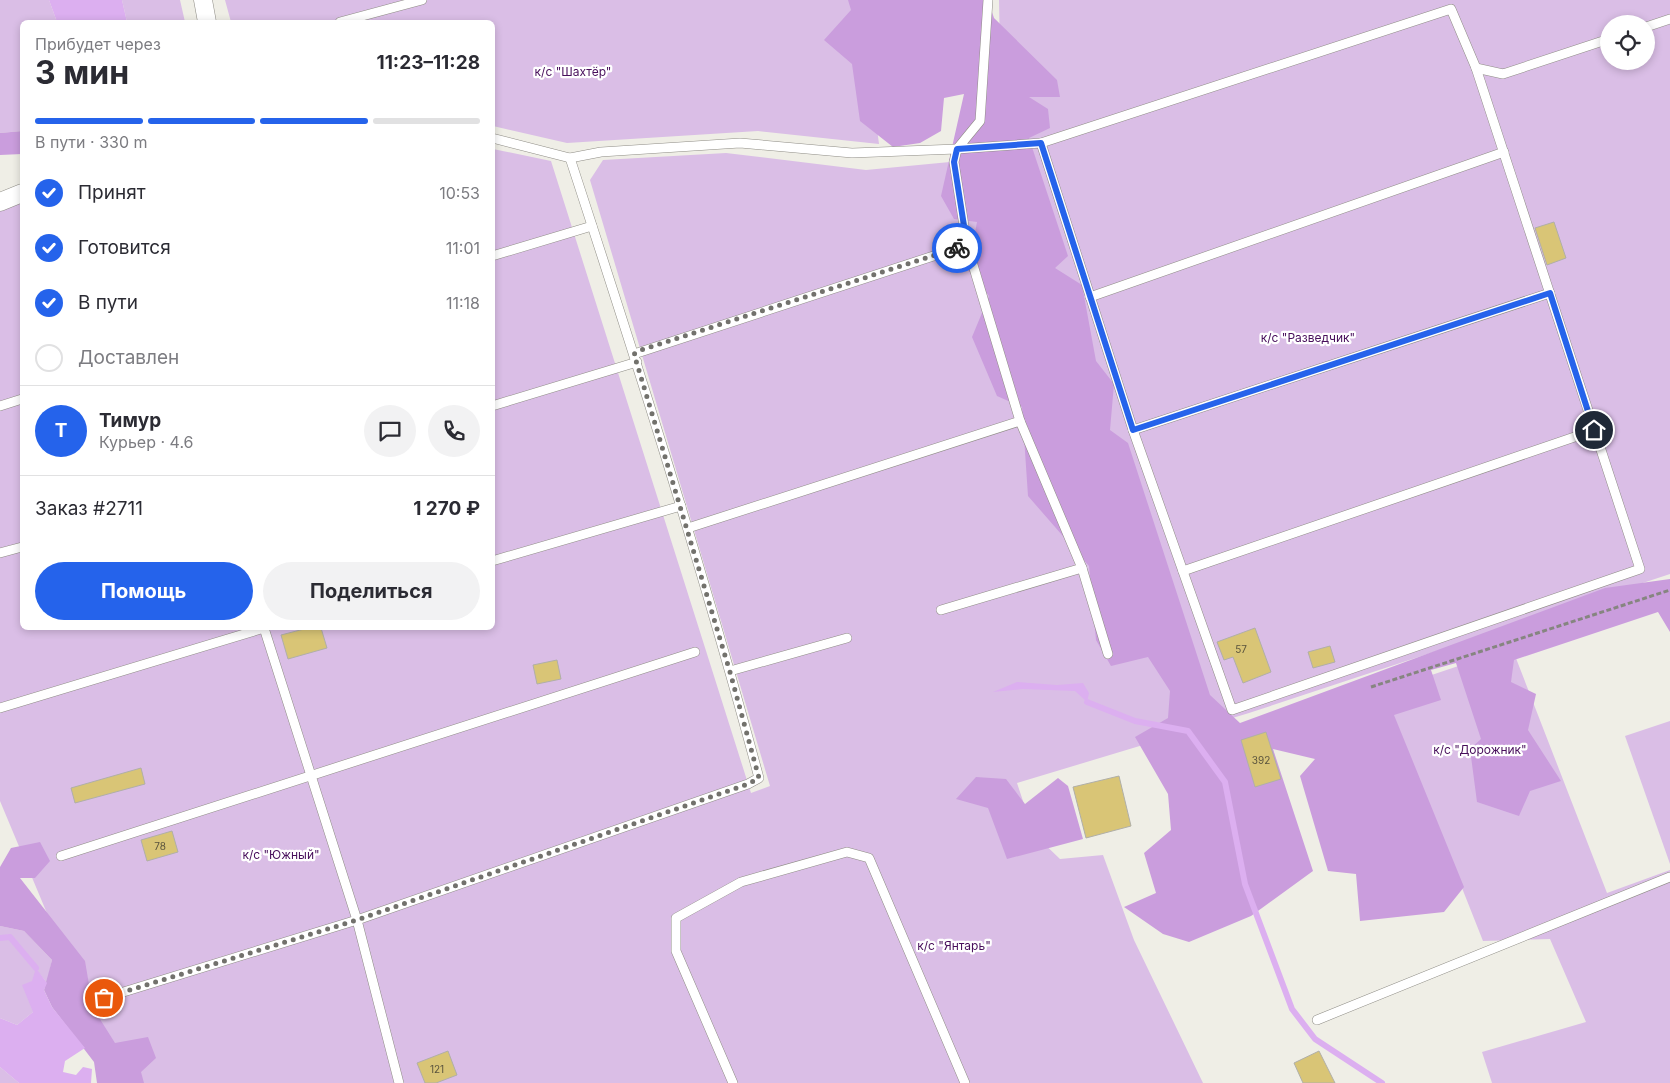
<!DOCTYPE html>
<html lang="ru">
<head>
<meta charset="utf-8">
<style>
  :root { --surface:#fff; --page:#f2f2f3; --text:#2b2b33; --muted:#7c7c81; --line:#e1e1e2; --accent:#2563eb }
  body { margin:0; font-family:Inter,sans-serif; background:var(--page); color:var(--text); height:100vh; display:flex; flex-direction:column; font-size:19px; white-space:nowrap }
  * { box-sizing:border-box; margin:0 }
  p { font-size:16px; color:var(--muted) }
  .icon { flex:none; width:28px; height:28px; fill:none; stroke:currentColor; stroke-width:2; stroke-linecap:round; stroke-linejoin:round }
  .map { position:relative; flex:1; overflow:hidden }
  .drawer { position:absolute; left:20px; top:20px; width:475px; height:610px; display:flex; flex-direction:column; background:var(--surface); border-radius:8px; box-shadow:0 2px 8px #0003 }
  .drawer>* { flex:none }
  .fabs { position:absolute; left:1600px; top:15px; display:grid; gap:10px }
  .fabs a { display:grid; place-items:center; width:55px; height:55px; border-radius:50%; background:var(--surface); box-shadow:0 2px 8px #0003; font-size:25px }
  .pin { position:absolute; display:grid; place-items:center; width:42px; height:42px; color:#fff; margin:-21px; border:2px solid #fff; border-radius:50%; box-shadow:0 1px 5px #0007 }
  .courier { position:absolute; display:grid; place-items:center; width:50px; height:50px; margin:-25px; border:4px solid #2563eb; border-radius:50%; background:#fff; color:#222; box-shadow:0 1px 6px #0007 }
  .head em { font-style:normal; font-weight:700 }
  .head div { display:flex; flex-direction:column-reverse }
  .head { display:flex; align-items:center; justify-content:space-between; height:85px; padding:0 15px }
  h1 { font-size:32px; font-weight:700; line-height:38px }
  .bar { display:grid; grid-template-columns:repeat(4,1fr); gap:8px 5px; align-content:center; height:60px; padding:0 15px }
  .bar i { height:6px; border-radius:4px; background:var(--line) }
  .bar .active { background:var(--accent) }
  .bar p { grid-column:span 4 }
  .line { display:flex; align-items:center; gap:12px; padding:0 15px; border-top:1px solid var(--line) }
  .line div { flex:1 }
  .round { display:grid; place-items:center; flex:none; width:52px; height:52px; border-radius:26px; background:var(--page) }
  ol { padding:0 15px; list-style:none }
  li { display:flex; align-items:center; gap:15px; height:55px }
  li p { margin-inline-start:auto }
  li .icon { padding:5px; border-radius:50%; background:var(--accent); color:#fff; stroke-width:4 }
  li:last-child { color:var(--muted) }
  li i { width:28px; height:28px; border:2px solid var(--line); border-radius:50% }
  .primary-button { display:flex; gap:10px; margin-top:auto; padding:10px 15px }
  .primary-button a { flex:1; height:58px; border-radius:30px; background:var(--accent); color:#fff; font-size:20px; font-weight:700; line-height:58px; text-align:center }
  .primary-button a+a { background:var(--page); color:var(--text) }
  .map>svg:first-child { display:block }
  .green { fill:#dabee6; fill-rule:evenodd }
  .forest { fill:#ca9ddd }
  .water { fill:#dcaff0 }
  .lines { fill:none; stroke-linecap:round; stroke-linejoin:round }
  .stream { stroke:#dcaff0; stroke-width:6 }
  .building { fill:#d9c576; stroke:#b0afa8 }
  .service-casing { stroke:#8f8d86; stroke-width:10 }
  .minor-casing { stroke:#8f8d86; stroke-width:19 }
  .path { stroke:#868580; stroke-width:3; stroke-dasharray:5 2.5; stroke-linecap:butt }
  .service { stroke:#fff; stroke-width:9 }
  .minor { stroke:#fff; stroke-width:18 }
  .done { stroke:#72716c; stroke-width:5; stroke-dasharray:0 9 }
  .route { stroke:#2563eb; stroke-width:6 }
  .labels { text-anchor:middle; stroke-width:4.5; stroke-linejoin:round; paint-order:stroke }
  .number-label { font-size:10px; fill:#59533d }
  .park-label { font-size:12px; fill:#470e5b; stroke:#fff }
</style>
</head>
<body>
<div class="map">
<svg width="1670" height="1083" viewBox="0 0 1670 1083">
  <rect width="100%" height="100%" fill="#efeee6"/>
  <g class="green">
    <path d="M0,0h49l8,22h-35v109l-22,2z"/>
    <path d="M122,0h58l5,22h-58z"/>
    <path d="M225,0h635l19,144 -121,-13 -191,12 -74,-17 -1,-104h-261z"/>
    <path d="M999,0h671v574l-421,139 -232,70 17,51 26,25 43,-4 31,85 69,143h-1085l-118,-282v-591l22,-9v427h470l1,-479 58,12 200,632 19,-7 -180,-606 13,-20 123,-7 140,17 157,-15 -23,-101zM1609,24h37v37h-37z"/>
    <path d="M1512,648l95,245 63,-23v213h-178l-10,-31 104,-30 -36,-83 -67,2 -99,-250z"/>
    <path d="M1670,721v143l-45,-128z"/>
    <path d="M0,926l24,5 28,29 -5,23 -11,-14 -3,43 -16,13 -17,-7z"/>
    <path d="M0,1067l19,16h-19z"/>
  </g>
  <g class="forest">
    <path d="M848,0h140l6,18 63,62 3,17h-31l19,12 2,19 -21,10 39,118 -13,12 27,17 14,76 18,23 -4,46 18,13 82,252 30,28 365,-135 65,-9v53l-12,-20 -144,48 -3,22 25,12 -8,36 33,51 -31,10 -11,25 -42,-14 -7,-53 11,-10 -25,-76 -25,7 10,30 -47,15 70,172 -20,25 -84,9 -4,-47 -28,-3 -28,-95 15,-17 -42,-10 40,122 -62,45 -62,26 -26,-8 -39,-27 32,-14 -12,-40 27,-23 -3,-36 -33,-57 33,-19 2,-27 -22,-34 -37,9 -15,-26 -7,-74 -61,-70 -6,-89 -25,-11 -25,-59 17,-41 -21,-26 9,-48 -23,-3 -13,-23 23,-102 -20,4 -3,33 -21,12 -27,4 -33,-26 -8,-57 -28,-24 27,-30z"/>
    <path d="M22,131v23l-22,1v-22z"/>
    <path d="M976,777l30,2 19,25 33,-26 10,8 15,53 -76,20 -19,-51 -32,-9z"/>
    <path d="M40,842l10,19 -15,17h-15l65,83 8,47 22,35 33,-6 8,21 -15,14 3,11h-47l-3,-21 -42,-55 -8,-17 8,-30 -28,-29 -24,-5v-59l11,-19z"/>
  </g>
  <g class="water">
    <path d="M49,0h73l5,22h-70z"/>
    <path d="M1017,682l40,3 26,-2 6,10 -2,9 -12,-11 -52,-2 -30,3z"/>
    <path d="M36,968l11,15 -3,7 8,17 33,41 -20,13 -2,11 13,3 7,-8 9,2 -1,14h-72l-19,-16v-49l17,7 16,-13 -11,-27 10,-4z"/>
  </g>
  <g class="lines">
    <g class="stream">
      <path d="M1087,702l48,19 53,10 37,51 20,102 47,125 23,30 67,44"/>
      <path d="M0,938l10,-1 26,31"/>
    </g>
  </g>
  <g class="building">
    <path d="M1554,222l12,36 -19,7 -12,-37z"/>
    <path d="M308,628h13l6,20 -39,11 -7,-24z"/>
    <path d="M1255,628l16,44 -28,11 -10,-26 -9,3 -7,-18z"/>
    <path d="M1330,646l5,16 -22,6 -5,-16z"/>
    <path d="M557,660l4,19 -24,5 -4,-19z"/>
    <path d="M1266,732l15,47 -26,8 -14,-47z"/>
    <path d="M141,768l4,16 -70,19 -4,-15z"/>
    <path d="M1119,776l12,50 -45,12 -13,-51z"/>
    <path d="M172,831l6,21 -31,9 -6,-21z"/>
    <path d="M448,1051l9,24 -21,8h-11l-8,-20z"/>
    <path d="M1319,1051l16,32h-32l-9,-20z"/>
  </g>
  <g class="lines">
    <defs>
      <g id="service">
        <path d="M988,0l-8,121 -23,28 84,-6 92,287 99,280 408,-141 -164,-501"/>
        <path d="M340,22l82,-22"/>
        <path d="M1646,27l24,-8"/>
        <path d="M492,138l78,20 31,-6 139,-9 112,10 105,-4 -3,13 13,83 53,176 62,147 -141,42"/>
        <path d="M1041,143l410,-134 25,59 27,6 106,-35"/>
        <path d="M492,256l100,-30"/>
        <path d="M1090,297l414,-145"/>
        <path d="M634,354l333,-109"/>
        <path d="M0,406l22,-7"/>
        <path d="M492,406l145,-44"/>
        <path d="M1133,430l417,-137"/>
        <path d="M688,528l332,-107"/>
        <path d="M0,553l22,-6"/>
        <path d="M492,561l189,-55"/>
        <path d="M1082,568l26,86"/>
        <path d="M1183,571l412,-141"/>
        <path d="M264,628l93,292 391,-136 11,-6c-56,-209 -122,-415 -189,-620"/>
        <path d="M730,671l117,-33"/>
        <path d="M0,708l264,-80"/>
        <path d="M61,856l634,-204"/>
        <path d="M104,998l253,-78 42,163"/>
        <path d="M1317,1020l353,-143"/>
        <path d="M733,1083l-57,-132v-33l65,-36 106,-30 22,6 96,225"/>
      </g>
      <g id="minor">
        <path d="M203,0l4,22"/>
        <path d="M0,202l22,-9"/>
      </g>
    </defs>
    <use href="#service" class="service-casing"/>
    <use href="#minor" class="minor-casing"/>
    <path class="path" d="M1371,687l299,-97"/>
    <use href="#service" class="service"/>
    <use href="#minor" class="minor"/>
  </g>
  <g class="lines">
    <path class="done" d="M104,998l253,-78 391,-136 11,-6 -29,-106 -96,-318 7,-4 316,-102"/>
    <path class="route" d="M957,248l10,-3 -13,-83 3,-13 84,-6 92,287 417,-137 44,137"/>
  </g>
  <g class="labels">
    <g class="number-label">
      <text x="1241" y="653">57</text>
      <text x="1261" y="764">392</text>
      <text x="160" y="850">78</text>
      <text x="437" y="1073">121</text>
    </g>
    <g class="park-label">
      <text x="573" y="76">к/с "Шахтёр"</text>
      <text x="1308" y="342">к/с "Разведчик"</text>
      <text x="1480" y="754">к/с "Дорожник"</text>
      <text x="281" y="859">к/с "Южный"</text>
      <text x="954" y="950">к/с "Янтарь"</text>
    </g>
  </g>
</svg>
<div class="fabs">
<a><svg class="icon" aria-label="locate" viewBox="0 0 24 24"><circle cx="12" cy="12" r="6"/><path d="M12 2v4M12 18v4M2 12h4M18 12h4"/></svg></a>
</div>
<div class="pin" style="left:104px;top:998px;background:#ea580c"><svg class="icon" aria-label="bag" viewBox="0 0 24 24"><path d="M5 8h14l-1 12H6zM9 8a3 3 0 0 1 6 0"/></svg></div>
<div class="pin" style="left:1594px;top:430px;background:#1f2937"><svg class="icon" aria-label="home" viewBox="0 0 24 24"><path d="M3 11l9-7 9 7M6 9v11h12V9"/></svg></div>
<div class="courier" style="left:957px;top:248px"><svg class="icon" aria-label="bike" viewBox="0 0 24 24"><circle cx="6" cy="16" r="4"/><circle cx="18" cy="16" r="4"/><path d="M6 16l4-8h5l3 8M10 8l3 8H6M13 5h3"/></svg></div>
<section class="drawer">
<div class="head"><div><h1>3 мин</h1><p>Прибудет через</p></div><em>11:23–11:28</em></div>
<div class="bar"><i class="active"></i><i class="active"></i><i class="active"></i><i></i><p>В пути · 330 m</p></div>
<ol>
<li><svg class="icon" aria-label="check" viewBox="0 0 24 24"><path d="M5 12l5 5 9-10"/></svg>Принят<p>10:53</p></li>
<li><svg class="icon" aria-label="check" viewBox="0 0 24 24"><path d="M5 12l5 5 9-10"/></svg>Готовится<p>11:01</p></li>
<li><svg class="icon" aria-label="check" viewBox="0 0 24 24"><path d="M5 12l5 5 9-10"/></svg>В пути<p>11:18</p></li>
<li><i></i>Доставлен</li>
</ol>
<div class="line" style="height:90px"><b class="round" style="background:var(--accent);color:#fff">Т</b><div><b>Тимур</b><p>Курьер · 4.6</p></div><a class="round"><svg class="icon" aria-label="chat" viewBox="0 0 24 24"><path d="M4 5h16v11H9l-5 4z"/></svg></a><a class="round"><svg class="icon" aria-label="phone" viewBox="0 0 24 24"><path d="M5 4h4l2 5-3 2q2 4 5 5l2-3 5 2v4C11 20 4 13 5 4z"/></svg></a></div>
<div class="line" style="height:65px"><div>Заказ #2711</div><b>1 270 ₽</b></div>
<div class="primary-button"><a>Помощь</a><a>Поделиться</a></div>
</section>
</div>
</body>
</html>
